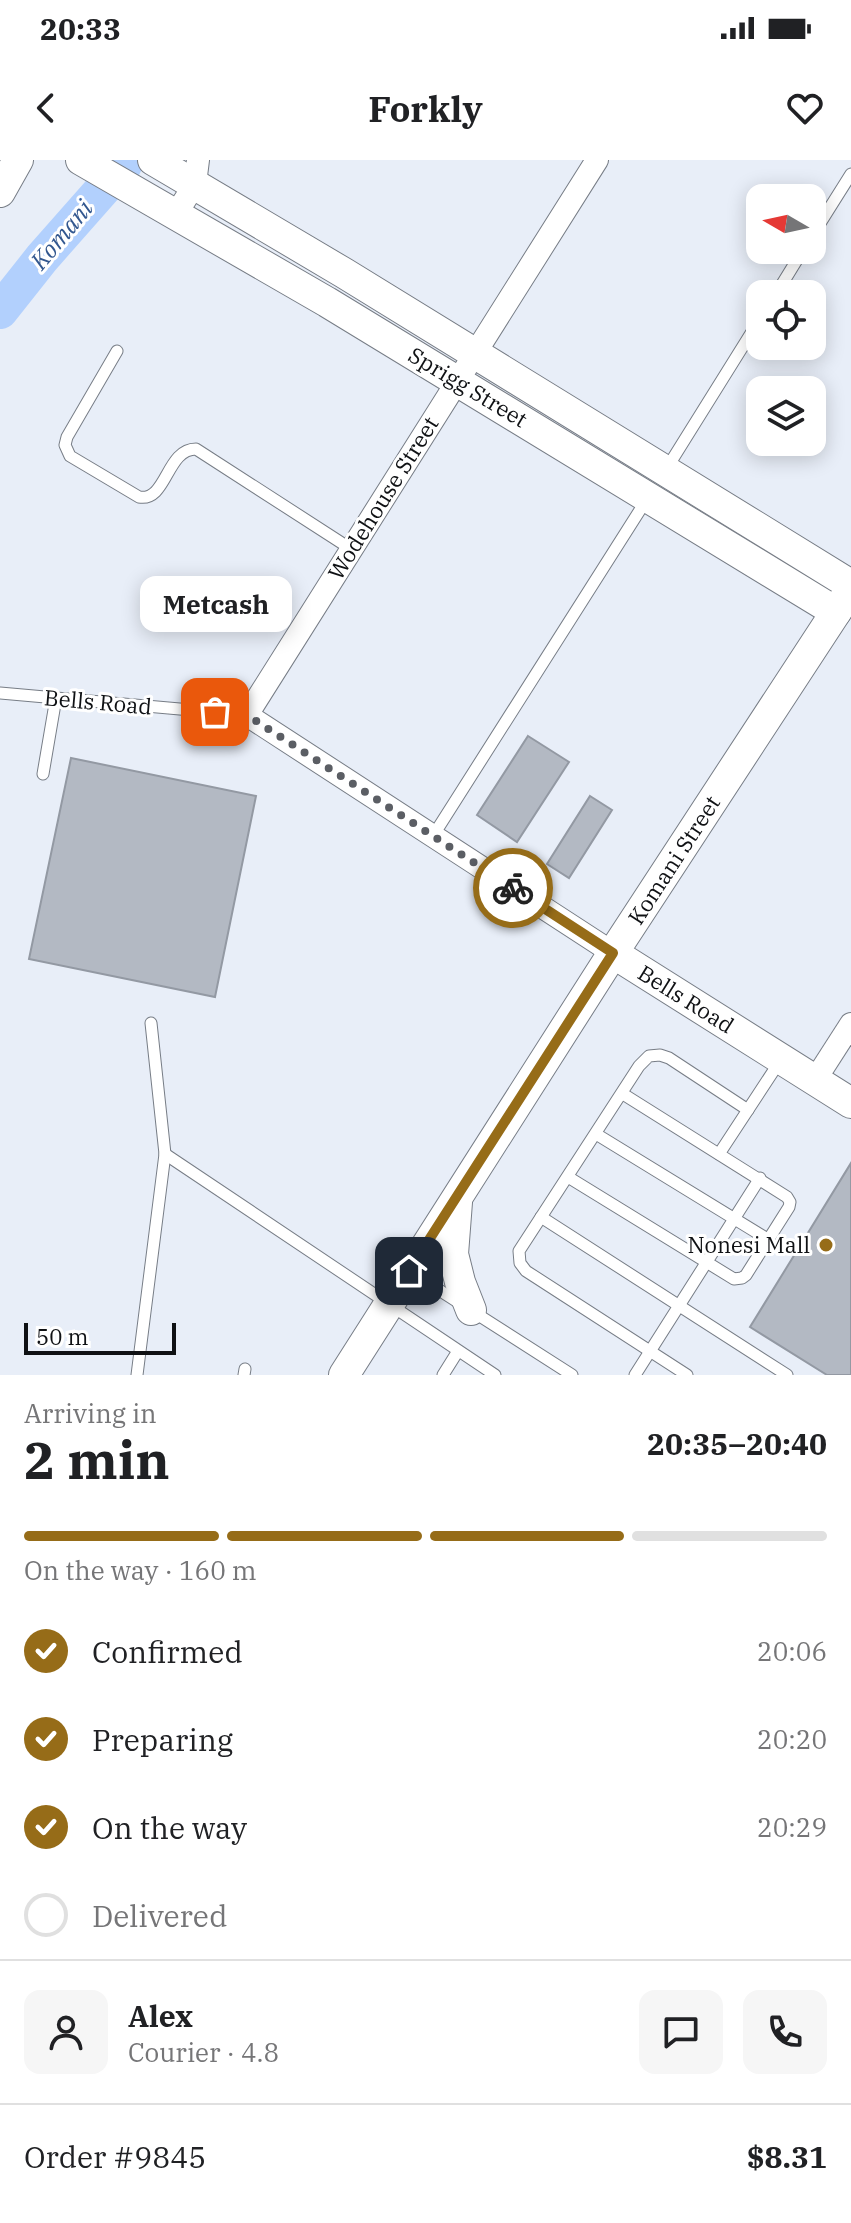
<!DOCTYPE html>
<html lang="en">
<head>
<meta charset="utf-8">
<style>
  :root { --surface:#fff; --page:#f6f6f6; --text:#202124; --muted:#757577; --line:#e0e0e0; --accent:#966c18 }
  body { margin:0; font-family:"IBM Plex Serif",serif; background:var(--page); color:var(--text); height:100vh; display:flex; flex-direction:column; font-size:30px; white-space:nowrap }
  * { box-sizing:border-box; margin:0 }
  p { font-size:26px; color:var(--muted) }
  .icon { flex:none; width:44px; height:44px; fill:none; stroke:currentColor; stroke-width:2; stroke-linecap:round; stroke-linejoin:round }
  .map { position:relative; height:1215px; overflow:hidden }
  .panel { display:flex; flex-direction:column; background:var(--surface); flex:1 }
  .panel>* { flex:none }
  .needle { width:52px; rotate:279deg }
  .buttons { position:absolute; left:746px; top:24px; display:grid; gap:16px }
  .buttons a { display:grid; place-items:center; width:80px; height:80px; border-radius:16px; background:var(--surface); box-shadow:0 4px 20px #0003; font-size:40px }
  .scale { position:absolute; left:24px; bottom:20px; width:152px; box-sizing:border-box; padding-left:8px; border:4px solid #0f1114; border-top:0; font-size:22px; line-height:28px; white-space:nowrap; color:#0f1114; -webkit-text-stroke:6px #fff; paint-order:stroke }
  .pin { position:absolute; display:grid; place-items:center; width:68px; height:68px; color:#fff; margin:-34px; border-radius:16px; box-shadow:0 4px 12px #0006 }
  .courier { position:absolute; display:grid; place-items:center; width:80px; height:80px; margin:-40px; border:6px solid #966c18; border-radius:50%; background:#fff; color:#222; box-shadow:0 2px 10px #0007 }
  .bubble { position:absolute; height:56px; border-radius:16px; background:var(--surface); box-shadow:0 4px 20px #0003; font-size:26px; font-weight:700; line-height:56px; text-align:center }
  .overview em { font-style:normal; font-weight:700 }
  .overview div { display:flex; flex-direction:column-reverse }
  .overview { display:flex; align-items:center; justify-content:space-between; height:136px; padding:0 24px }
  h1 { font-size:52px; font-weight:700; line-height:60px }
  .bar { display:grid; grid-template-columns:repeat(4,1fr); gap:12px 8px; align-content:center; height:96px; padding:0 24px }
  .bar i { height:10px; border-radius:6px; background:var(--line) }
  .bar .active { background:var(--accent) }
  .bar p { grid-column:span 4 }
  .line { display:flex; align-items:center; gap:20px; padding:0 24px; border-top:2px solid var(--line) }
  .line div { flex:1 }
  .round { display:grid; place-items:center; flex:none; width:84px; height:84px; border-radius:16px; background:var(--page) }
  ol { padding:0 24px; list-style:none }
  li { display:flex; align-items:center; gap:24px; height:88px }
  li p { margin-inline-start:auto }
  li .icon { padding:8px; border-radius:50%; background:var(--accent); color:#fff; stroke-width:4 }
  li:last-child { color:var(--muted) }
  li i { width:44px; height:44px; border:4px solid var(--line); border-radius:50% }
  .status { display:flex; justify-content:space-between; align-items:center; height:56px; padding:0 40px; background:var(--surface); direction:ltr }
  .status svg { height:22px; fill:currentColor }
  header { display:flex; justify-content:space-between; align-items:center; height:104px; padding:0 24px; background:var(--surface); font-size:36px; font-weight:700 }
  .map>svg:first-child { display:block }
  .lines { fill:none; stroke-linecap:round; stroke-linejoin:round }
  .river { stroke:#b2d0fd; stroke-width:36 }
  .building { fill:#b3b9c3; stroke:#9399a3; stroke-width:2 }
  .lane-casing { stroke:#777d86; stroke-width:13 }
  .street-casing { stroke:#777d86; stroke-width:24 }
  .secondary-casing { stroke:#777d86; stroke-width:32 }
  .lane { stroke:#fff; stroke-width:11 }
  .street { stroke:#fff; stroke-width:22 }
  .secondary { stroke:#fff; stroke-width:30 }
  .done { stroke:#5b5e64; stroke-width:8; stroke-dasharray:0 14.4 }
  .route { stroke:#966c18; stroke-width:10 }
  .poi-dot { fill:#966c18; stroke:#fff; stroke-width:3 }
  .labels { text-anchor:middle; stroke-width:6; stroke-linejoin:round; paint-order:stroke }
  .street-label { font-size:22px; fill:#0f1114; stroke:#fff }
  .poi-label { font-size:22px; fill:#0f1114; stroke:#fff; text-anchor:end }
  .water-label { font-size:24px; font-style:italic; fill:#32578f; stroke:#fff }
</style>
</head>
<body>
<div class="status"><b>20:33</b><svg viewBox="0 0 49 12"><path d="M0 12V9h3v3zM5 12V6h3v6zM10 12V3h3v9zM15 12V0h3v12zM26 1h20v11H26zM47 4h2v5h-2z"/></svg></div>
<header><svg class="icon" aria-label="back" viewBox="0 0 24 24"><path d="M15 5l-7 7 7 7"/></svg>Forkly<svg class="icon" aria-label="heart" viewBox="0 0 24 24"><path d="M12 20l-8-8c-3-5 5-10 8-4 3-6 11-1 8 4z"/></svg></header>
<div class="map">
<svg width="851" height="1215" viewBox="0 0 851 1215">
  <rect width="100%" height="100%" fill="#e8eef8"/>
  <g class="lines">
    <path class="river" d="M0,151l42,-53 82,-93v-5"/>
  </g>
  <g class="building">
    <path d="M528,576l41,26 -52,80 -40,-27z"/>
    <path d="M71,598l185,38 -41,201 -186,-38z"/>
    <path d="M590,636l22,14 -43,68 -22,-14z"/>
    <path d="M851,1003v212h-24l-77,-48z"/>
  </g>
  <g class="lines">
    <defs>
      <g id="lane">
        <path d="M812,76l39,-62"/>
        <path d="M776,134l27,-44"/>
        <path d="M117,191l-50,86 -2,8 5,11 69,41c28,5 27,-48 57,-48l155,100"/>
        <path d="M667,308l93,-149"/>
        <path d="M0,533l247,22"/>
        <path d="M43,614l13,-76"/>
        <path d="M433,676l214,-337"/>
        <path d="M596,974l173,106"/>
        <path d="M165,994l330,221"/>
        <path d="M719,994l61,-93"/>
        <path d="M568,1017l166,102 8,-1 4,-3 43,-68 1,-5 -3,-5 -164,-103"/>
        <path d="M541,1057l246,158"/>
        <path d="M411,1112l161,103"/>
        <path d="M137,1215l28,-221 -14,-131"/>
        <path d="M244,1215l1,-6"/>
        <path d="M443,1215l15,-24"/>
        <path d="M635,1215l125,-197"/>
        <path d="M687,1215l-161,-104 -6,-8 -1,-12 120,-185 10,-10 11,-1 9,3 79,52"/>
      </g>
      <g id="street">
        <path d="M597,0l-350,555 366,238"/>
        <path d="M176,54l19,-30 3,-24"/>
        <path d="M815,920l36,-56"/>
      </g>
      <g id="secondary">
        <path d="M81,0l246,142 509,310"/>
        <path d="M153,0l191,113 507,312"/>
        <path d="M0,32l18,-32"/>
        <path d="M613,793l238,150"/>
        <path d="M457,1042l-4,52 7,28 11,28"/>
        <path d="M344,1215l269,-422 238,-364"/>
      </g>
    </defs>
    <use href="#lane" class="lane-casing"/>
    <use href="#street" class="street-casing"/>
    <use href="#secondary" class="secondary-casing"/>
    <use href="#lane" class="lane"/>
    <use href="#street" class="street"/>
    <use href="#secondary" class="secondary"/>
  </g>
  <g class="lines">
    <path class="done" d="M215,552l32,3 266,173"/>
    <path class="route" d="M409,1111l204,-318 -100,-65"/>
  </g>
  <circle class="poi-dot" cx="826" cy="1085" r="8"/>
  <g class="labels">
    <g class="street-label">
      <text transform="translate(468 227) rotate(31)" y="8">Sprigg Street</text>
      <text transform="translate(383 338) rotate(-58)" y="8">Wodehouse Street</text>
      <text transform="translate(98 542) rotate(5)" y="8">Bells Road</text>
      <text transform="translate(674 700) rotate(-57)" y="8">Komani Street</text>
      <text transform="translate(686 839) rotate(32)" y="8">Bells Road</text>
    </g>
    <g class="poi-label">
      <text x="810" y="1093">Nonesi Mall</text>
    </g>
    <g class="water-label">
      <text transform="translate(62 75) rotate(-50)" y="8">Komani</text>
    </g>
  </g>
</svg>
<div class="buttons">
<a><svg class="needle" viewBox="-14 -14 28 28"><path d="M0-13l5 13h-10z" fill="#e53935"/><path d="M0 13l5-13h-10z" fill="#757577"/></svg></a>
<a><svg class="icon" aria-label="locate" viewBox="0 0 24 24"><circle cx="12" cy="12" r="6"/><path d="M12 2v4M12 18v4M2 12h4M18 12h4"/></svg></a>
<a><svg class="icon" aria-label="layers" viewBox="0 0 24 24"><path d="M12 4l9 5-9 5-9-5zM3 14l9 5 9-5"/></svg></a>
</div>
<div class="scale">50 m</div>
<div class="pin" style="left:215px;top:552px;background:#ea580c"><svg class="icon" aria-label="bag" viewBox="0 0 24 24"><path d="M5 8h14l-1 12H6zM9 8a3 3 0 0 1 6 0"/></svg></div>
<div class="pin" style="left:409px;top:1111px;background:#1f2937"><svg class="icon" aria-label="home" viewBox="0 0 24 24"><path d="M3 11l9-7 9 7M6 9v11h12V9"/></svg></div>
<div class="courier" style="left:513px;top:728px"><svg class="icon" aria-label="bike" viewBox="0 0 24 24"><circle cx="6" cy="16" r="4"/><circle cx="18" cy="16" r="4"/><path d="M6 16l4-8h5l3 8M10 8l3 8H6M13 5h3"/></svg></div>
<div class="bubble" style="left:140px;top:416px;width:152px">Metcash</div>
</div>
<section class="panel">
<div class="overview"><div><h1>2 min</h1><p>Arriving in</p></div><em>20:35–20:40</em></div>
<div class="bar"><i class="active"></i><i class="active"></i><i class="active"></i><i></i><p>On the way · 160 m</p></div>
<ol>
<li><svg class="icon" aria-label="check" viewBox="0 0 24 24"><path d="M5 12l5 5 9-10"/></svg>Confirmed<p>20:06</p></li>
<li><svg class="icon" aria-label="check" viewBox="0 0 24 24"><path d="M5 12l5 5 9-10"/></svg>Preparing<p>20:20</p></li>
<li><svg class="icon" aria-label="check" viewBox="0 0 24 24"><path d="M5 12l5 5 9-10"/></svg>On the way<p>20:29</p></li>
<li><i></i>Delivered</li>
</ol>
<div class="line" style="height:144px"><a class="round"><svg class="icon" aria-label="person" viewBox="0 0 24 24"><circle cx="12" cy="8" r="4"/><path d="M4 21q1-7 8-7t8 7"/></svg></a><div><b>Alex</b><p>Courier · 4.8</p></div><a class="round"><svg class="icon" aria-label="chat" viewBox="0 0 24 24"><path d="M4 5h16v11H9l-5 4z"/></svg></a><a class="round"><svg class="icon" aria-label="phone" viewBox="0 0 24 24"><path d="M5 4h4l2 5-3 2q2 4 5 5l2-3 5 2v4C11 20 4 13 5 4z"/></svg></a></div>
<div class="line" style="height:104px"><div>Order #9845</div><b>$8.31</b></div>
</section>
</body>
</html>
